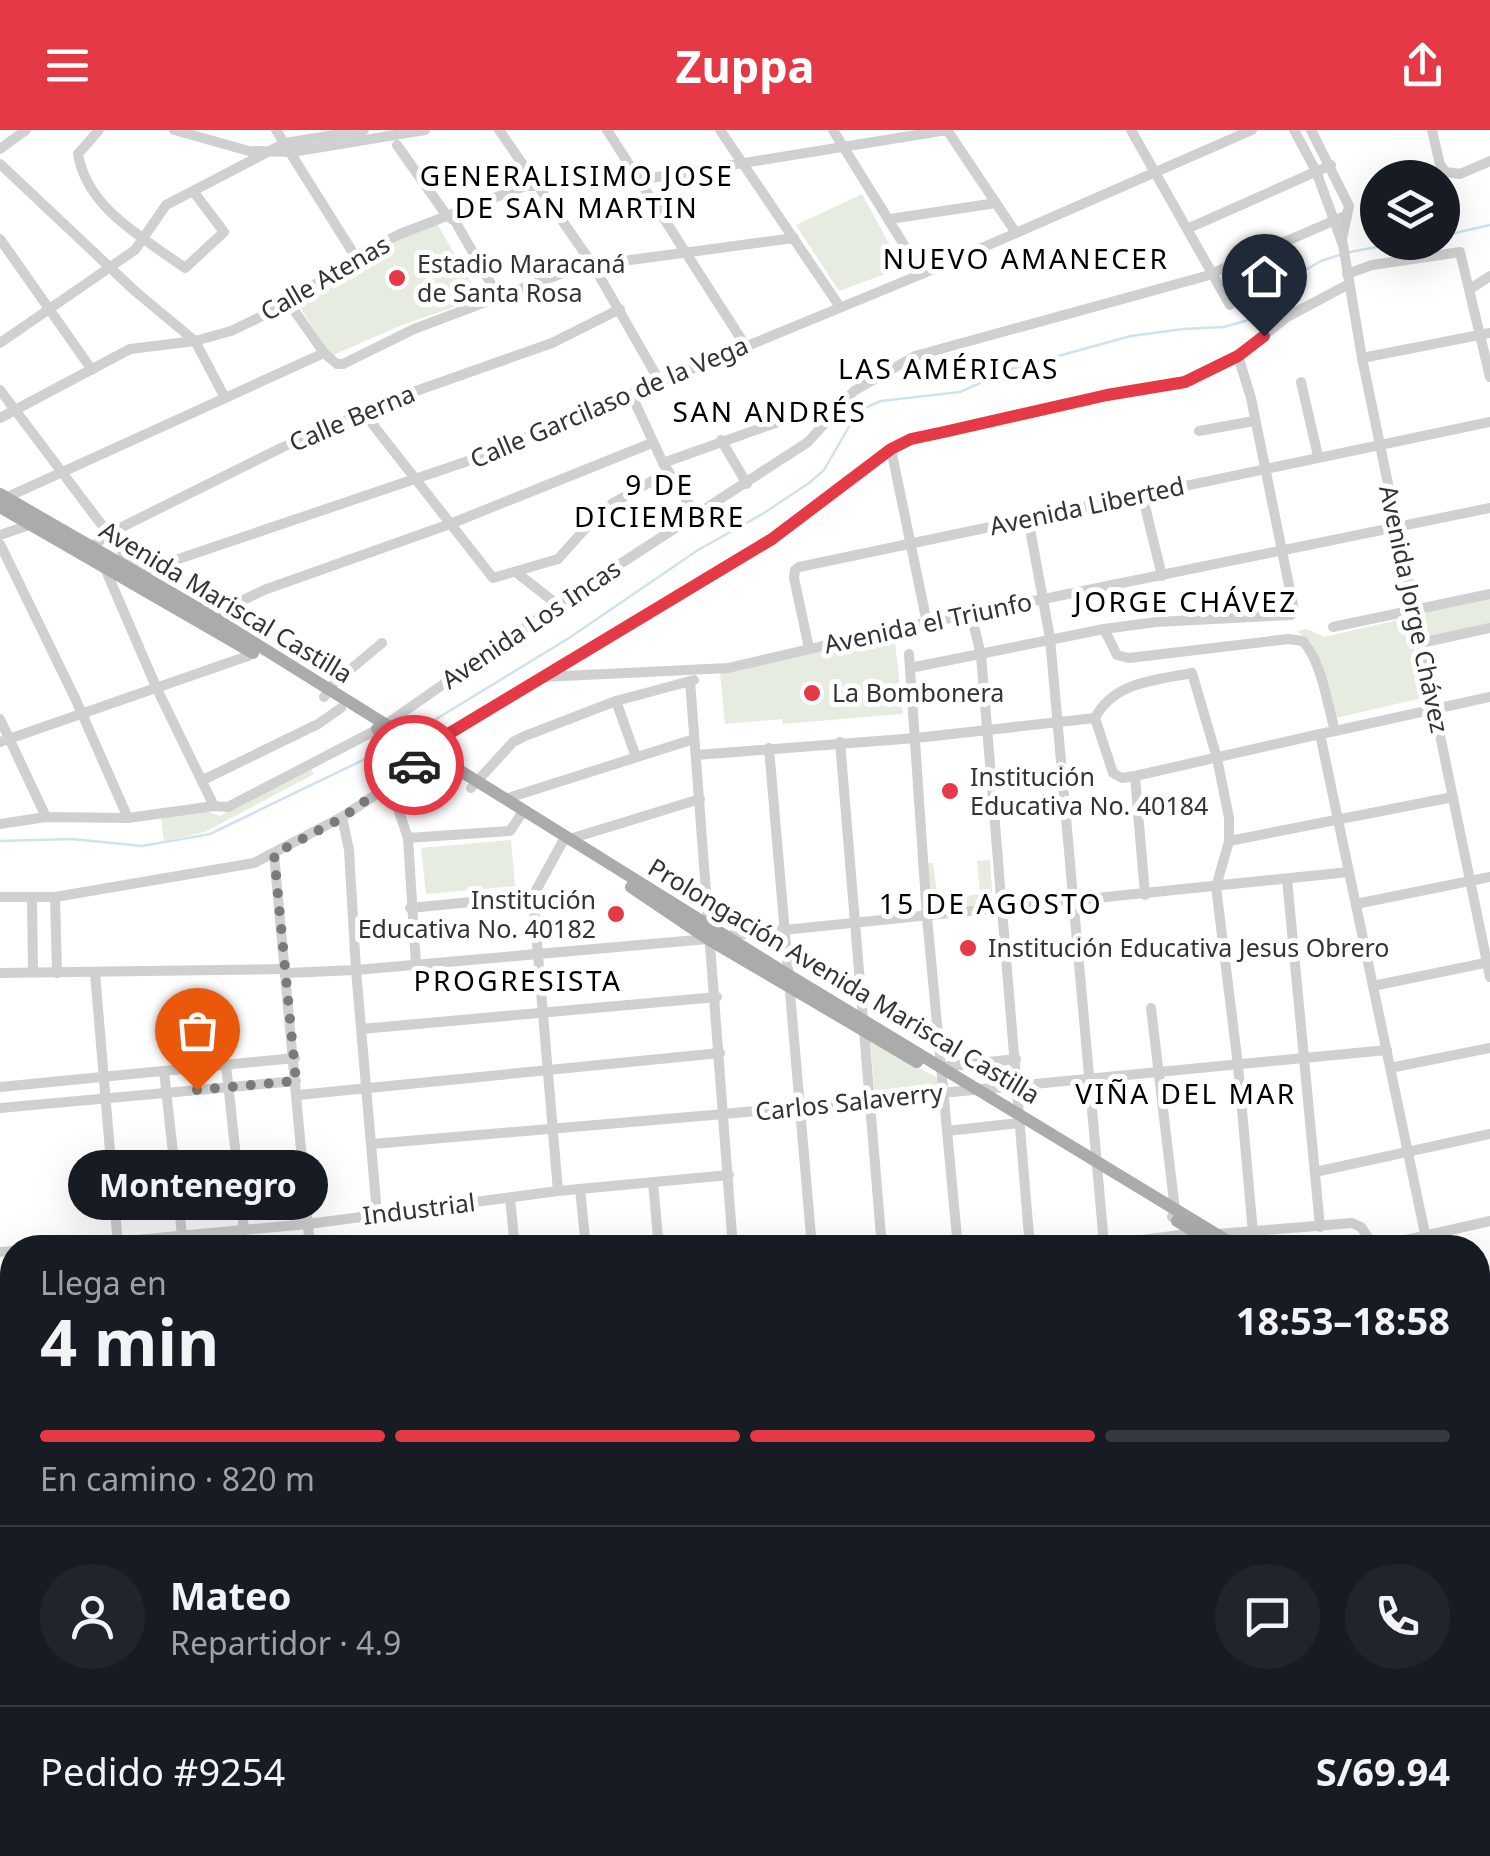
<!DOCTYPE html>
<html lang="es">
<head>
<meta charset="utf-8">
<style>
  :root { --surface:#171b24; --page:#20242c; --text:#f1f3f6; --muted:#9ea1a6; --line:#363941; --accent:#e63946 }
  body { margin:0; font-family:"Noto Sans",sans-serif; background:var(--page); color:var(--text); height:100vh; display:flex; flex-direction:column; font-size:38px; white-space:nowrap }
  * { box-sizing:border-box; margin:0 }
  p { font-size:32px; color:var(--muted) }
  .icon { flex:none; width:55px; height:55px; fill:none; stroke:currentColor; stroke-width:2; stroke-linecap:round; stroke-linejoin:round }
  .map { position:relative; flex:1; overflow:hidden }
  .sheet { position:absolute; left:0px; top:1105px; width:1490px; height:622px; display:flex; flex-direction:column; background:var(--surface); border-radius:40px 40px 0 0; box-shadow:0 10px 40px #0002 }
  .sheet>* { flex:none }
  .buttons { position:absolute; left:1360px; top:30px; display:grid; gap:20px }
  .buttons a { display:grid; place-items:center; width:100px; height:100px; border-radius:50%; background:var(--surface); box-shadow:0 10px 40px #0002; font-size:50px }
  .pin { position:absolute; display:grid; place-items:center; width:85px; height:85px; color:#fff; margin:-102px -42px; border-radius:50% 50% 50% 0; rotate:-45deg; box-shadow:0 0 10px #0007 }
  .pin .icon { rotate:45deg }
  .courier { position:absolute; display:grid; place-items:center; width:100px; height:100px; margin:-50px; border:8px solid #e63946; border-radius:50%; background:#fff; color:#222; box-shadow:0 2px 12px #0007 }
  .bubble { position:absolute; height:70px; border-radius:35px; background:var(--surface); box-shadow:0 10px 40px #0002; font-size:32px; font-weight:700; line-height:70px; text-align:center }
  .summary em { font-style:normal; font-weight:700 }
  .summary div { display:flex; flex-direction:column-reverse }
  .summary { display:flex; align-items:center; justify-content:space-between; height:170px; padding:0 40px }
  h1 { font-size:65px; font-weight:700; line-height:75px }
  .bar { display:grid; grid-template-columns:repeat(4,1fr); gap:15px 10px; align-content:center; height:120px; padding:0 40px }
  .bar i { height:12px; border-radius:8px; background:var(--line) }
  .bar .active { background:var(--accent) }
  .bar p { grid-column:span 4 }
  .line { display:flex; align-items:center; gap:25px; padding:0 40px; border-top:2px solid var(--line) }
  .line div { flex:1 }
  .round { display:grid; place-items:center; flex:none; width:105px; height:105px; border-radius:52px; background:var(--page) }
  header { display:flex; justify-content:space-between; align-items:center; height:130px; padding:0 40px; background:var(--accent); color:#fff; font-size:45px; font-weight:700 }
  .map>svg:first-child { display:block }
  .green { fill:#e6ecdf }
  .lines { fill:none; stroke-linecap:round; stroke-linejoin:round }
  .stream { stroke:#cfe2ee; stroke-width:2.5 }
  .minor { stroke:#d0d0d0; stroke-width:10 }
  .major { stroke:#ababab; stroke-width:12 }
  .done { stroke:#7a7a7a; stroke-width:10; stroke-dasharray:0 18 }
  .route { stroke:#e63946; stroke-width:12 }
  .poi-dot { fill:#e63946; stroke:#fff; stroke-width:4 }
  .labels { text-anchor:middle; stroke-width:10; stroke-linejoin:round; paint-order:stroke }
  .poi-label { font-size:25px; fill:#333; stroke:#fff; text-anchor:start }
  .street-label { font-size:25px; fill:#333; stroke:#fff }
  .neighbourhood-label { font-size:28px; letter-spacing:2.5px; fill:#000; stroke:#fff }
</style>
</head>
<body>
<header><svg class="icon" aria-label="menu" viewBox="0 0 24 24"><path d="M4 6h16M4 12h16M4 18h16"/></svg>Zuppa<svg class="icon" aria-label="share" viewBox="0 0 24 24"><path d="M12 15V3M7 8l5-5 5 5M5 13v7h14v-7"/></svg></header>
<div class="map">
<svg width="1490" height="1726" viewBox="0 0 1490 1726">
  <rect width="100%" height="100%" fill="#fff"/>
  <g class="green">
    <path d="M862,64l40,74 -63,23 -43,-66z"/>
    <path d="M436,92l44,76 -78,27 -71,31 -37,-58 63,-40z"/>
    <path d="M1490,467v27l-64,15 -6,-28z"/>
    <path d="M1402,489l7,9 17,69 -90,21 -5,-2 -19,-73 -15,-12 10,-2 17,8z"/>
    <path d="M894,503l9,81 -120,10 -1,-5 -57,5 -5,-51z"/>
    <path d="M311,638l3,6 -109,58 -41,9 -3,-23 44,-7 15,5z"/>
    <path d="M511,710l4,46 -89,8 -5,-46z"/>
    <path d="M990,730l3,43 -64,7 -5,-46 9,-1 5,37 42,-6 -3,-33z"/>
    <path d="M870,910l69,39v9l-64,7z"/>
  </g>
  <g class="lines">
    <g class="stream">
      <path d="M1442,106l48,-11"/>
      <path d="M1350,122l53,-10"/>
      <path d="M410,605l159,-97 129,-88 66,-37 45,-30 15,-13 34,-59 23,-10 79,-9 51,-23 120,-33 52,-7 41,-2 24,-7 52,-47 21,-12 21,-7"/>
      <path d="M0,711l72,-2 70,7 68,-12 184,-89"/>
    </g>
    <g class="minor">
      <path d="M99,0l-21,24c9,55 66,84 107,114l39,-36 -31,-41"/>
      <path d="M174,0l75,21 43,1 133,-22"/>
      <path d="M276,0l79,126"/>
      <path d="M499,0l94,135 67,117"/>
      <path d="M607,0l138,215"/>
      <path d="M720,0l120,177"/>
      <path d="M833,0l89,144"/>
      <path d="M947,0l69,103"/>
      <path d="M1131,0l99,175"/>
      <path d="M1294,0l22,41 27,74 19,113 128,619"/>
      <path d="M1311,0l38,76 -7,33"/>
      <path d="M1432,0l8,35 6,7 14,2 30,-13"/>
      <path d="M397,15l50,71 8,5 44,77"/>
      <path d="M0,19l26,-19"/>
      <path d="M0,34l136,128 59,49 29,55"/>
      <path d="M639,50l308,-50"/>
      <path d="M890,89l106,-16"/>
      <path d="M1189,98l142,-63"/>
      <path d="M0,109l92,131"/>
      <path d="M593,135l201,-27"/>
      <path d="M1347,144l25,-9 88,-13 30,125"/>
      <path d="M1470,159l20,-13"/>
      <path d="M289,173l35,50 13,11h6l71,-35 168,-63"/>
      <path d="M0,213l135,-93 31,-45 119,-62 79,-13"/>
      <path d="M1362,228l128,-25"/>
      <path d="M1301,252l17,74"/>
      <path d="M0,260l138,183"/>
      <path d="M631,264l32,69 33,52"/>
      <path d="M363,282l130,166 65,-19 36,-40 19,-16 55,-31"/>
      <path d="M0,288l130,-69 65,-8 36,-10 58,-28 66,-47 45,-22 125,-48h16"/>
      <path d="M1199,301l55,-10"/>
      <path d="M721,310l26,44"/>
      <path d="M891,319l36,174"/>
      <path d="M663,333l129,-46"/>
      <path d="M1142,364l20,82"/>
      <path d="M3,369l321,-146"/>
      <path d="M1028,388l22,120 54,606"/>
      <path d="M0,405l32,-11"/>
      <path d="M0,414l75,154 53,120"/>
      <path d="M92,417l18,-14 173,-86 133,-56 136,-48 68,-34"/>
      <path d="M104,436l53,123 57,117"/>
      <path d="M517,443l41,32"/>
      <path d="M134,444l334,-113 454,-187 330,-144"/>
      <path d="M971,484l10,41 49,593"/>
      <path d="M206,488l58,-28 186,-66 202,-81"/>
      <path d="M1333,497l157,-33"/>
      <path d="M1104,499l13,26 12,3 159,-19 15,2c19,22 24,62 32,90"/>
      <path d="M1421,513l69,-15"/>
      <path d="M809,518l-15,-70 1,-8 4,-3 691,-145"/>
      <path d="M909,524l18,263 31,331"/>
      <path d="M910,538l194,-39 52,-7 135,-7 3,-5 -43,-212 -13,-42"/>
      <path d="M543,547l185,-9 168,-39 594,-121"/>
      <path d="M690,551l43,567"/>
      <path d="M324,567l9,-13 49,-41"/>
      <path d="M616,571l20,56"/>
      <path d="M0,589l46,98"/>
      <path d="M1320,604l108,514"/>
      <path d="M0,612l248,-86 8,-8"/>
      <path d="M840,612l42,506"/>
      <path d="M769,618l43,500"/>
      <path d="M696,625l220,-17 179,-20"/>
      <path d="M1135,646l10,119"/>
      <path d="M203,650l115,-56 23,-16"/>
      <path d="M390,655l18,53 8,127"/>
      <path d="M471,658l42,-46 12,-6 91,-35 78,-21"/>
      <path d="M505,669l189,-60"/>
      <path d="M342,687l7,33 7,120 21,244"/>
      <path d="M0,694l46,-7 82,1 86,-12 14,1 154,-80 178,-124 248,-161 46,-51 61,-35 291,-80 141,-61"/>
      <path d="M408,708l102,-7 14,-21"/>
      <path d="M1229,711l224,-44"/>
      <path d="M274,724l36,394"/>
      <path d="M1287,749l33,348"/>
      <path d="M0,767h55l199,-34 88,-46 59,-39 39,-39 332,-200 119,-90 20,-10 196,-44 78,-13 53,-26 49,-39 62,-33"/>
      <path d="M55,767l2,76"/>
      <path d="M32,768l1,74"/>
      <path d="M1356,774l134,-27"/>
      <path d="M410,778l123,-12"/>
      <path d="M725,806l624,-64"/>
      <path d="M0,843l285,-4"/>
      <path d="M95,843l23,273"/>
      <path d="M286,843l70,-3 352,-31"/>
      <path d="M1373,856l117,-24"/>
      <path d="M1151,878l24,202 -3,7"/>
      <path d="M361,899l356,-32"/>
      <path d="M226,935l18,165"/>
      <path d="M941,937l75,-8"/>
      <path d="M1390,938l100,-20"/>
      <path d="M164,941l18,164"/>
      <path d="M0,957l295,-29"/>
      <path d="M298,965l422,-42"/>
      <path d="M0,978l296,-27"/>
      <path d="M947,1001l72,-8"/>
      <path d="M372,1014l352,-30 663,-64"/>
      <path d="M1315,1042l175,-38"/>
      <path d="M653,1052l6,66"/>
      <path d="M580,1059l6,59"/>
      <path d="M558,1061l-25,-295 30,-55 137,-42"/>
      <path d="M510,1068l5,50"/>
      <path d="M1253,1103l-15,-168 -22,-178 13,-46v-23l-12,-60 -25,-85c-36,7 -79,9 -97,45l18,55 9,5 13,-2 185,-42 15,-3 155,-34"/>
      <path d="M1218,1104l134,-11 9,4 14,21"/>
      <path d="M1375,1117l115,-26"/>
      <path d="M49,1118l259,-24 250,-33 171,-16"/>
      <path d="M1078,1118l118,-15"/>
      <path d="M0,1122l12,-1"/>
      <path d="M1478,1182l12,-2"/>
      <path d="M0,1223l12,-1"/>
      <path d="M1478,1269l12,-2"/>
      <path d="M0,1338l12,8"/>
      <path d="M1478,1399l12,-1"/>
      <path d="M1,1416l5,57"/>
      <path d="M1478,1466l12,28"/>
      <path d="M1478,1580l12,-5"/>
      <path d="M1478,1612l12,15"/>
      <path d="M0,1658l12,25"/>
      <path d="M0,1697l12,-8"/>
      <path d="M158,1715l4,11"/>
      <path d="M320,1715l7,11"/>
      <path d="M435,1715l6,11"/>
      <path d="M1014,1715l5,11"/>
      <path d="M1230,1715l7,11"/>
      <path d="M1437,1715l7,11"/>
      <path d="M251,1726l19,-11"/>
      <path d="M379,1726l19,-11"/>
      <path d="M495,1726l20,-11"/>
      <path d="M791,1726l7,-11"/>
      <path d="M943,1726l25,-11"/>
      <path d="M1161,1726l25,-11"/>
      <path d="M1356,1726l13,-11"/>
      <path d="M1482,1726l8,-7"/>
    </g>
    <g class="major">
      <path d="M0,364l208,120 579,360 452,274"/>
      <path d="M0,377l253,146"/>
      <path d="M377,599l51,32"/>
      <path d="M631,757l77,52 209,123"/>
      <path d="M1177,1091l44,27"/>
      <path d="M0,1259l12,8"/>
      <path d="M1478,1321l12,28"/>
      <path d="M0,1530l12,-1"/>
      <path d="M736,1715l18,11"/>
    </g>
  </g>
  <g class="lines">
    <path class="done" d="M197,960l99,-9 -22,-227 68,-36 72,-53"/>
    <path class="route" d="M414,635l26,-26 332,-200 119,-90 20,-10 33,-7 163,-37 78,-13 53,-26 26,-20"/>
  </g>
  <g class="poi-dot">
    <circle cx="397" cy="148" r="10"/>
    <circle cx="812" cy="563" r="10"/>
    <circle cx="950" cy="661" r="10"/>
    <circle cx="616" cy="784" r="10"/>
    <circle cx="968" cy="818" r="10"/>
  </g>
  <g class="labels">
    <g class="poi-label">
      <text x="417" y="143">Estadio Maracaná<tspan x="417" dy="29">de Santa Rosa</tspan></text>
      <text x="832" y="572">La Bombonera</text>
      <text x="970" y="656">Institución<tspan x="970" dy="29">Educativa No. 40184</tspan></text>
      <text x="596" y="779" text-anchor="end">Institución<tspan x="596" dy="29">Educativa No. 40182</tspan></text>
      <text x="988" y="827">Institución Educativa Jesus Obrero</text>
    </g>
    <g class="street-label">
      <text transform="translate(325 148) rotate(-30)" y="9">Calle Atenas</text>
      <text transform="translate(609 272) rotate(-23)" y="9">Calle Garcilaso de la Vega</text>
      <text transform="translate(352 288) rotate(-23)" y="9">Calle Berna</text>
      <text transform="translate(1087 376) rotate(-12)" y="9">Avenida Liberted</text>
      <text transform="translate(226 472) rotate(31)" y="9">Avenida Mariscal Castilla</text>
      <text transform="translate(1414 479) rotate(78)" y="9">Avenida Jorge Chávez</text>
      <text transform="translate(928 493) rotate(-12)" y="9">Avenida el Triunfo</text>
      <text transform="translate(531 494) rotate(-34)" y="9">Avenida Los Incas</text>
      <text transform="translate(844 851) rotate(31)" y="9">Prolongación Avenida Mariscal Castilla</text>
      <text transform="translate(849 972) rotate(-6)" y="9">Carlos Salaverry</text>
      <text transform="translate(419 1079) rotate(-7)" y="9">Industrial</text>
    </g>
    <g class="neighbourhood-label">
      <text x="577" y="56">GENERALISIMO JOSE<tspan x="577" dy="32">DE SAN MARTIN</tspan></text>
      <text x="1026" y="139">NUEVO AMANECER</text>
      <text x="949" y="249">LAS AMÉRICAS</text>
      <text x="770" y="292">SAN ANDRÉS</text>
      <text x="660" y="365">9 DE<tspan x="660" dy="32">DICIEMBRE</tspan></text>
      <text x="1186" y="482">JORGE CHÁVEZ</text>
      <text x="991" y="784">15 DE AGOSTO</text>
      <text x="518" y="861">PROGRESISTA</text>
      <text x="1186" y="974">VIÑA DEL MAR</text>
    </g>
  </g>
</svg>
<div class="buttons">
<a><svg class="icon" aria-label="layers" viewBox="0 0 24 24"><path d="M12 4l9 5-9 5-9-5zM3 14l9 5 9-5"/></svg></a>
</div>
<div class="pin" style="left:197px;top:960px;background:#ea580c"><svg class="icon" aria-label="bag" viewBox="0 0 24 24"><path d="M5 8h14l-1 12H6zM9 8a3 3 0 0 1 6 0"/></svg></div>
<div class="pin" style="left:1264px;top:206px;background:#1f2937"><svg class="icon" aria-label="home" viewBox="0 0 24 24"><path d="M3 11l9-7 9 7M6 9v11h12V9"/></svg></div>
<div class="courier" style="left:414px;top:635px"><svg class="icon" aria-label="car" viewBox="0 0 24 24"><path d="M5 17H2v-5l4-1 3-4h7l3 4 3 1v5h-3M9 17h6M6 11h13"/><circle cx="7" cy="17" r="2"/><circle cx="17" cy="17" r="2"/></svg></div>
<div class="bubble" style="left:68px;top:1020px;width:260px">Montenegro</div>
<section class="sheet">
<div class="summary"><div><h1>4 min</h1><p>Llega en</p></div><em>18:53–18:58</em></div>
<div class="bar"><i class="active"></i><i class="active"></i><i class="active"></i><i></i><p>En camino · 820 m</p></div>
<div class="line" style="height:180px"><a class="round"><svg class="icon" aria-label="person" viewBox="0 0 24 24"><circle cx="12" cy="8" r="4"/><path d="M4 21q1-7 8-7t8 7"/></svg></a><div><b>Mateo</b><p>Repartidor · 4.9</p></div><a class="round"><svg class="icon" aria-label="chat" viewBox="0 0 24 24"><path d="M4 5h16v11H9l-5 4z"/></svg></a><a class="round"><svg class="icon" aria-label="phone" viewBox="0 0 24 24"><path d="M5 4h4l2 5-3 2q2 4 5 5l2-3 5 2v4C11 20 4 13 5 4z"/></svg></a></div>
<div class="line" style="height:130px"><div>Pedido #9254</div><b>S/69.94</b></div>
</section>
</div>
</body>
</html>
